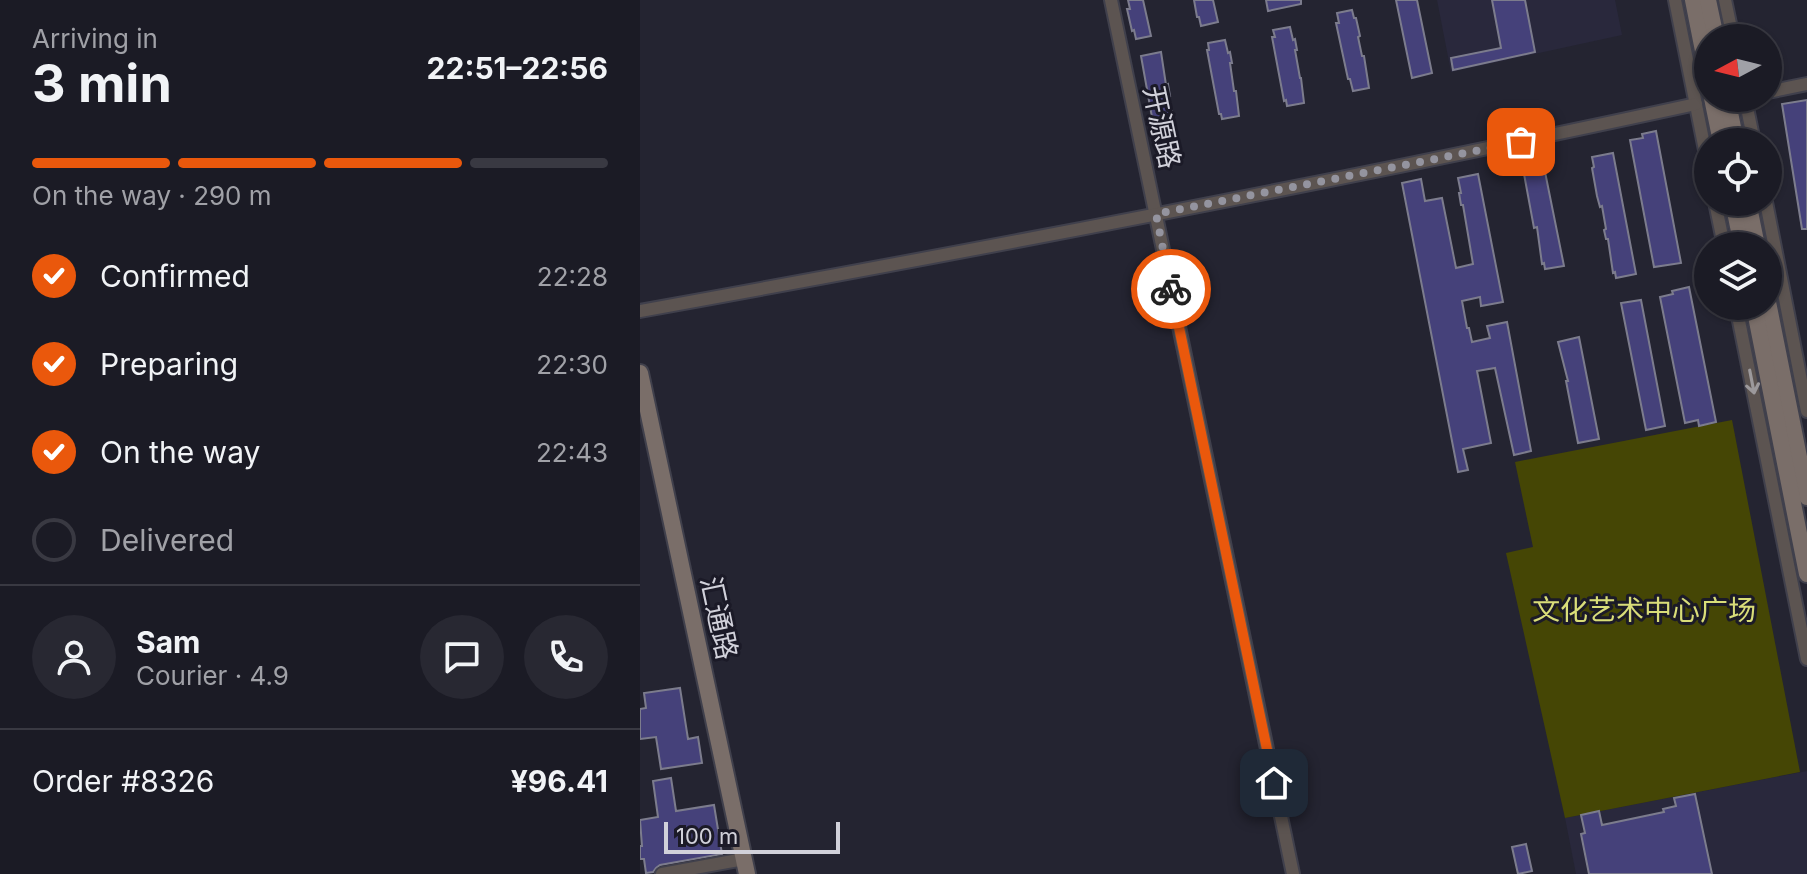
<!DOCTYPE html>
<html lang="en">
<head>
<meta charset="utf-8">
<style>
  :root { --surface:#1b1b25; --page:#282832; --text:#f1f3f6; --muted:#a0a1a7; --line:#393942; --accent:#ea580c }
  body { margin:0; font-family:Inter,"Noto Sans SC",sans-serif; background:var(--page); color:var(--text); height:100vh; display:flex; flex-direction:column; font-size:30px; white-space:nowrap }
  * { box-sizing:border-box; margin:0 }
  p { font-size:26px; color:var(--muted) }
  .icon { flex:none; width:44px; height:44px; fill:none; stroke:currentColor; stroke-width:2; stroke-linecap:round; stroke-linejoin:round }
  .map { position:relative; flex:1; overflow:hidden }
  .side { display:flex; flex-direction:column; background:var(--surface); width:640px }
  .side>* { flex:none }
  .needle { width:52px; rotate:263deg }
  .buttons { position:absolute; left:1054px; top:24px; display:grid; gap:16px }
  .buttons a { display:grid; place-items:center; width:88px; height:88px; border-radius:50%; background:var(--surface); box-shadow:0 2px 6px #0004,0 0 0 2px var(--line); font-size:40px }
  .scale { position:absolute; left:24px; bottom:20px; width:176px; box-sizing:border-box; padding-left:8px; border:4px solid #d1d1da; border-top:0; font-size:22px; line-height:28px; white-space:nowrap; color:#d1d1da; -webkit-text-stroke:6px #1b1a27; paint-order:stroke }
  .pin { position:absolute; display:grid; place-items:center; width:68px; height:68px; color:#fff; margin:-34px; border-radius:16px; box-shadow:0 4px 12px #0006 }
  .courier { position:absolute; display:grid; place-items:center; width:80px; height:80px; margin:-40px; border:6px solid #ea580c; border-radius:50%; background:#fff; color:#222; box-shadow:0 2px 10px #0007 }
  .head em { font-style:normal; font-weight:700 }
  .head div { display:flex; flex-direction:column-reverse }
  .head { display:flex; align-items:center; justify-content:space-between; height:136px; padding:0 32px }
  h1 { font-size:52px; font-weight:700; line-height:60px }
  .bar { display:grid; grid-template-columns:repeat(4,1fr); gap:12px 8px; align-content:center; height:96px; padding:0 32px }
  .bar i { height:10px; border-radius:6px; background:var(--line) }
  .bar .selected { background:var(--accent) }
  .bar p { grid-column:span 4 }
  .line { display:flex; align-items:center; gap:20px; padding:0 32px; border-top:2px solid var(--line) }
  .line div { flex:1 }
  .round { display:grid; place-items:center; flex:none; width:84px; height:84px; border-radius:42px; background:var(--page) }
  ol { padding:0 32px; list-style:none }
  li { display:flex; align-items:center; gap:24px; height:88px }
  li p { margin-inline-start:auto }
  li .icon { padding:8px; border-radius:50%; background:var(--accent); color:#fff; stroke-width:4 }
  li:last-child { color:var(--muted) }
  li i { width:44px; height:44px; border:4px solid var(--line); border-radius:50% }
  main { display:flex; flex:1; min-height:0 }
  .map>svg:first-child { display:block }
  .built { fill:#29283c }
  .green { fill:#454605 }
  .building { fill:#45417a; stroke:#7c7c8d; stroke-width:2 }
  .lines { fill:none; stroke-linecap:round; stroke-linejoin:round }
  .street-casing { stroke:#40404c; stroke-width:16 }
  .secondary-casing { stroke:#40404c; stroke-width:20 }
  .street { stroke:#5c5451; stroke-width:12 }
  .secondary { stroke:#7a6e69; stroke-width:16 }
  .oneway { stroke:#9c999c }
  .done { stroke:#94949f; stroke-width:8; stroke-dasharray:0 14.4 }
  .route { stroke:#ea580c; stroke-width:10 }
  .labels { text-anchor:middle; stroke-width:6; stroke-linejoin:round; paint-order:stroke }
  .street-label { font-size:28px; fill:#d1d1da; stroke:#1b1a27 }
  .park-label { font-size:28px; fill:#d9dd79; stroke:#1b1a27 }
</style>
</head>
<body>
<main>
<section class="side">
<div class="head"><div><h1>3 min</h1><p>Arriving in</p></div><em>22:51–22:56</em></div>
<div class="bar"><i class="selected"></i><i class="selected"></i><i class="selected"></i><i></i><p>On the way · 290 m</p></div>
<ol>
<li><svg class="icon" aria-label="check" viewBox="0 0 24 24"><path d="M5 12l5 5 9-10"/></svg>Confirmed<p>22:28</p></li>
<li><svg class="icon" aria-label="check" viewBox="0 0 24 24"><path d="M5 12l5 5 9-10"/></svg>Preparing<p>22:30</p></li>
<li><svg class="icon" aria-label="check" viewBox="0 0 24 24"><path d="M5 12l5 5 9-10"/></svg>On the way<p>22:43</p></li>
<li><i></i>Delivered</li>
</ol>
<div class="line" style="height:144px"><a class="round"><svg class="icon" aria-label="person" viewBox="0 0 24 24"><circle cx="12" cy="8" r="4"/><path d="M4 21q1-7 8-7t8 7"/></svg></a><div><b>Sam</b><p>Courier · 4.9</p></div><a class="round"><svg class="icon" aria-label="chat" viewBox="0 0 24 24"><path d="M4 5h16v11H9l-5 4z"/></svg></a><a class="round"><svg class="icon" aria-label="phone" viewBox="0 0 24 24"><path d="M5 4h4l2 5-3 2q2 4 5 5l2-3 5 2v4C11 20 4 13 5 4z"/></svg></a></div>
<div class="line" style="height:104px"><div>Order #8326</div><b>¥96.41</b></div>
</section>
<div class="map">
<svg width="1167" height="874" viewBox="0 0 1167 874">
  <rect width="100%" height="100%" fill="#242431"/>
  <g class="built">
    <path d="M797,0h178l7,35 -171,37z"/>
    <path d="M1167,771v103h-231l-11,-56z"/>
  </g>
  <path class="green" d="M1092,420l68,352 -235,46 -59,-265 27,-6 -18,-85z"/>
  <g class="building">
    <path d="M488,0h15l8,36 -15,3 -2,-9 -2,1 -5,-22h3z"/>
    <path d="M554,0h19l5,22 -17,4 -2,-9h-2z"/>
    <path d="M626,0h35v4l-33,7z"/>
    <path d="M756,0h21l15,73 -20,5z"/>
    <path d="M852,0h33l10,52 -82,18 -2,-12 50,-10z"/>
    <path d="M712,10l2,8h2l4,18 -2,1 4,19h2l5,32 -16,3 -3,-12h-2l-12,-56h3l-2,-10z"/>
    <path d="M650,27l3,13 2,-1 2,11h-2l5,28h1l3,25 -17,3 -1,-6 -2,1 -12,-64h3l-2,-7z"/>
    <path d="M585,40l3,13 2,-1 2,11h-2l4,28h2l3,25 -17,3 -1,-5h-2l-12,-64h2l-1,-7z"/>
    <path d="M521,52l5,33 2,-1 2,12h-1l6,34 -20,4 -14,-78z"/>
    <path d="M1167,100v129h-5l-20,-125z"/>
    <path d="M1016,131l25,132 -27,4 -24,-127 13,-2 -1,-4z"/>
    <path d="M973,153l23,121 -20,4 -1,-6 -2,1 -5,-34h-2l-2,-9 2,-1 -4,-23 -2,1 -3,-11 -5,-28 2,-1 -2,-10z"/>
    <path d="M903,162l21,104 -19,3 -1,-6 -2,1 -5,-37 -3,1 -10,-54 2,-1 -1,-7z"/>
    <path d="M838,174l25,128 -22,4 -1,-9 -18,4 5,27h2l3,14 18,-4 -3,-12 20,-4 24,129 -17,4 -19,-87 -18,3 14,72 -28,6 5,21 -10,2 -56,-289 19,-4 4,22 17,-3 14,70 17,-4 -10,-59h-2l-2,-12h2l-3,-15z"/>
    <path d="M1049,287l27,135 -17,4 -1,-6 -13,3 -25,-126 13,-3 -1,-3z"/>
    <path d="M1001,300l24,126 -19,4 -25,-127z"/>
    <path d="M939,337l20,102 -21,4 -12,-62h2l-10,-39z"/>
    <path d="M40,688l8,51 10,-2 4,26 -41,6 -5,-32 -16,2v-30l6,-1 -2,-15z"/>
    <path d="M31,778l5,33 38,-6 8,49 -62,11 -4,3 -3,4 -7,1 -2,-14h-4v-13h2l-2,-26 18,-3 -5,-36z"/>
    <path d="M1055,794l17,80h-123l-8,-40 4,-1 -4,-18 18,-4 3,14 62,-13 -1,-3 13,-3 -2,-8z"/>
    <path d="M886,844l6,27 -14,3 -6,-27z"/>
  </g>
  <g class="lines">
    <defs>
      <g id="street">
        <path d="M471,0l182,874"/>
        <path d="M1035,0l33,165"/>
        <path d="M1085,0l8,38"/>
        <path d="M1128,92l39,-8"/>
        <path d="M1105,98l9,44"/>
        <path d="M1075,202l9,44"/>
        <path d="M1126,202l41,209"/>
        <path d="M1096,306l71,353"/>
        <path d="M0,311c353,-64 705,-131 1056,-207"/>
        <path d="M22,874l82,-15"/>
      </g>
      <g id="secondary">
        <path d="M1053,0l15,76"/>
        <path d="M1068,0l8,38"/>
        <path d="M1072,98l9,44"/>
        <path d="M1087,98l9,44"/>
        <path d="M1093,202l9,44"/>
        <path d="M1108,202l9,44"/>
        <path d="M1128,302l39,195"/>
        <path d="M1114,306l53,268"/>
        <path d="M0,373l107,501"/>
      </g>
    </defs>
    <use href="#street" class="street-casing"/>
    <use href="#secondary" class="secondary-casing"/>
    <use href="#street" class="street"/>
    <use href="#secondary" class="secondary"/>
  </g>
  <defs><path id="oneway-shaft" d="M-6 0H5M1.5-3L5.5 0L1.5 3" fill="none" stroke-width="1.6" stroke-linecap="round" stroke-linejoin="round" transform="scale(2)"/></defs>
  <use class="oneway" href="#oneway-shaft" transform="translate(1112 382) rotate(79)"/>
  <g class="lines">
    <path class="done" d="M531,289l-15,-75 365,-72"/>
    <path class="route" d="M531,289l103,494"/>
  </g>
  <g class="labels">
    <g class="street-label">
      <text transform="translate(522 127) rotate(78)" y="10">开源路</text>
      <text transform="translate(79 618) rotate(78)" y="10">汇通路</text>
    </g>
    <g class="park-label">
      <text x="1004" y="620">文化艺术中心广场</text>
    </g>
  </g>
</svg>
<div class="buttons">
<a><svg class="needle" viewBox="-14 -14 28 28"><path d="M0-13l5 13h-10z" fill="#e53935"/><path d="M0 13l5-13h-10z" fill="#a0a1a7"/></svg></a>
<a><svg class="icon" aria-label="locate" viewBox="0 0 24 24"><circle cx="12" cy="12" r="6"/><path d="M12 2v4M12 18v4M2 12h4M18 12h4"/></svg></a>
<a><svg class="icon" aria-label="layers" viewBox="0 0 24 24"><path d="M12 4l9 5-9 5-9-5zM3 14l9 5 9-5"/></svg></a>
</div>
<div class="scale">100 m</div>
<div class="pin" style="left:881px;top:142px;background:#ea580c"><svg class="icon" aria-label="bag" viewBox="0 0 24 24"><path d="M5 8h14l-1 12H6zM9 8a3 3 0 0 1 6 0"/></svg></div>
<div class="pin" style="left:634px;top:783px;background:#1f2937"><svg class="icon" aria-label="home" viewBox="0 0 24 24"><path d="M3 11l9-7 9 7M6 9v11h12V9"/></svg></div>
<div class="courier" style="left:531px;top:289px"><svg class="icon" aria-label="bike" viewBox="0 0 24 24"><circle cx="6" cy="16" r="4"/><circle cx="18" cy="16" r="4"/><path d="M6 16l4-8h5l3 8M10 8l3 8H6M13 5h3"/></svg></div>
</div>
</main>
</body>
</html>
